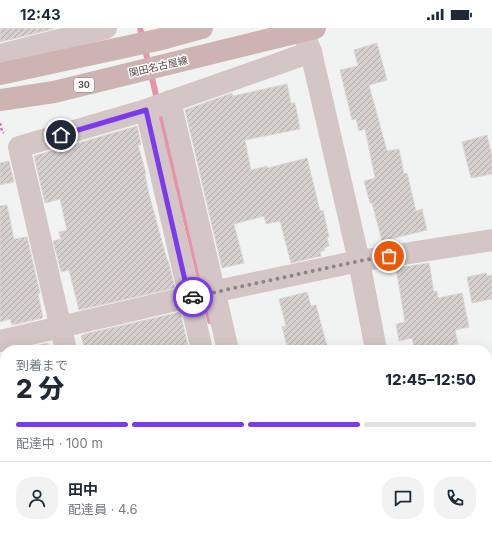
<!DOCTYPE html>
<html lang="ja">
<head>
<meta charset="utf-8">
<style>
  :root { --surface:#fff; --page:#f2f2f3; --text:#1f2937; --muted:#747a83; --line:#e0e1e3; --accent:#7c3aed }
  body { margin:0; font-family:Inter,"Noto Sans JP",sans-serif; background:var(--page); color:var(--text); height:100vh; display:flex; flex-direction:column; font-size:15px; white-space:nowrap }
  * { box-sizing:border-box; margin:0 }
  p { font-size:13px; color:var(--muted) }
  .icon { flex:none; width:22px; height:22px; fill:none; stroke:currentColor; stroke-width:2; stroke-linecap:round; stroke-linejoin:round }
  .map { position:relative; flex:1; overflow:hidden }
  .sheet { position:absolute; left:0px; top:317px; width:492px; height:196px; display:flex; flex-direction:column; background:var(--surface); border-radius:16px 16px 0 0; box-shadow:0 4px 16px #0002 }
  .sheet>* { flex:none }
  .pin { position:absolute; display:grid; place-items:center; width:34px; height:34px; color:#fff; margin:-17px; border:2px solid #fff; border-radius:50%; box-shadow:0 1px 4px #0007 }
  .courier { position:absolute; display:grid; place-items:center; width:40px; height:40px; margin:-20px; border:3px solid #7c3aed; border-radius:50%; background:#fff; color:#222; box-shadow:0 1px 5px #0007 }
  .overview em { font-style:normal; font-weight:800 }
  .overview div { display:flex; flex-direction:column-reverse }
  .overview { display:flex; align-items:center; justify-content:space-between; height:68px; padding:0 16px }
  h1 { font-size:26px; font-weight:800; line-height:30px }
  .bar { display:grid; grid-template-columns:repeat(4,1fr); gap:6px 4px; align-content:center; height:48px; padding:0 16px }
  .bar i { height:5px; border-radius:3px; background:var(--line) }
  .bar .active { background:var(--accent) }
  .bar p { grid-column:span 4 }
  .line { display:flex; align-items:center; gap:10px; padding:0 16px; border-top:1px solid var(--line) }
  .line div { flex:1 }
  .round { display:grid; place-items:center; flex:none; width:42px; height:42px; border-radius:16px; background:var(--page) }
  .status { display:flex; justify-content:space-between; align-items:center; height:28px; padding:0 20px; background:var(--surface); direction:ltr }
  .status svg { height:11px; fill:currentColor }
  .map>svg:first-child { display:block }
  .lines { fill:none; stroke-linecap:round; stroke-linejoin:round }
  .stream { stroke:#e794a9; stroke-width:6 }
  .building { fill:url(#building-hatch); stroke:#dcd7d6 }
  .path { stroke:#c97ec6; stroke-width:2.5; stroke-dasharray:3 2; stroke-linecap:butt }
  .minor { stroke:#d4c6c6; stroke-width:22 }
  .tertiary { stroke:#d4c6c6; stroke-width:22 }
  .primary { stroke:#cdb4b3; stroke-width:22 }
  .done { stroke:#918585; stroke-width:4; stroke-dasharray:0 7.2 }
  .route { stroke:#7c3aed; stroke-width:5 }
  .labels { text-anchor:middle; stroke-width:3; stroke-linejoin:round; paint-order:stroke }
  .shield { fill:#fff; stroke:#8e8080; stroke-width:1 }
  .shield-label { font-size:9px; font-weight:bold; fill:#5d4a4a }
  .street-label { font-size:10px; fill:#5d4a4a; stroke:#fff }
</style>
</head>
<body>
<div class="status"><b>12:43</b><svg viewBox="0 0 49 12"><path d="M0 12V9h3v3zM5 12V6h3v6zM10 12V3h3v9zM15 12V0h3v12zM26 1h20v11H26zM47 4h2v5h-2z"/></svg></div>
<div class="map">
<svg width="492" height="513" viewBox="0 0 492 513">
  <defs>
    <pattern id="building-hatch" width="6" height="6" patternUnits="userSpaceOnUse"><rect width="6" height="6" fill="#d5cfce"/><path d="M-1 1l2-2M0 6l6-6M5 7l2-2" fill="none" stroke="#b0aaa9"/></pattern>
  </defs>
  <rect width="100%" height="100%" fill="#f1f3f2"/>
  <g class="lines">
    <path class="stream" d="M140,0l70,293"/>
  </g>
  <g class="building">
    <path d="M0,0h52l1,1 -53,13z"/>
    <path d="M377,15l10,37 -18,5 18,66 12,-2 5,25 3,-1 9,38 6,-2 5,21 -45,11 -10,-38h-2l-6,-22 11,-3 -10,-49 -6,2 -3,-12 -4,1 -12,-50 18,-4 -4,-16z"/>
    <path d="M287,56l4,19h4l5,26 -55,11 6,30 16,-4 1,2 39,-10 13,53 3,-1 6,27h-2l2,9 -5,2 1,2 -5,2 1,4 -30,7 -11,-42 -14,3 -2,-8 -30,8 10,39 -22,5 -37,-158 47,-17 1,3z"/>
    <path d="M137,98l4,18 -3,1 8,29 -1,1 4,19 18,66h1l7,28 -96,22 -10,-40 -8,2 -8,-31 8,-2 -2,-7 8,-2 -7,-31 -15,4 -11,-47z"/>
    <path d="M487,107l5,21v18l-21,4 -9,-36z"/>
    <path d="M9,133l5,21 -14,3v-22z"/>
    <path d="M7,177l7,34 13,-2 13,56 -2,1 5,24 -31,7 -2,-6 -10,3v-116z"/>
    <path d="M429,235l5,29 3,-1 1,7 24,-5 7,34 -14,3 3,14 -28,6h-15l-3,-12 -13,3 -3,-17 9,-2 -9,-54z"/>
    <path d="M486,245l1,3 5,-1v24l-20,4 -5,-26z"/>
    <path d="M307,264l4,14 5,-1 11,41h-4l1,4h-36l-6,-23 4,-1 -7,-27z"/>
    <path d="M180,284l9,38h-104l-4,-14 4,-2z"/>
    <path d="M48,315l2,7h-34z"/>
  </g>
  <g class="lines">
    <path class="path" d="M0,95l2,8 2,2"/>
    <g class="minor">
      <path d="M0,27l106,-27"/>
      <path d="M170,73l58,249"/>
      <path d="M146,82l56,240"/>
      <path d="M0,313l189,-44 170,-36 133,-21"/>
      <path d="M66,322l-47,-203 127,-37 165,-58"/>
      <path d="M110,508l1,5"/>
      <path d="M246,508l1,5"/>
      <path d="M271,508l1,5"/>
    </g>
    <g class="tertiary">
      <path d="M301,0l10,24 48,209 17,89"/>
      <path d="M412,508l1,5"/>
    </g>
    <g class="primary">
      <path d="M0,46l162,-35 40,-11"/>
      <path d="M0,72l54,-8 261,-64"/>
    </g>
  </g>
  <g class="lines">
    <path class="done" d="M193,269l166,-36 30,-5"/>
    <path class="route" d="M61,107l85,-25 43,188 4,-1"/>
  </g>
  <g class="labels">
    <rect class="shield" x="74" y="50" width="20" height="14" rx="3"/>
    <g class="shield-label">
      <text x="84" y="60">30</text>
    </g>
    <g class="street-label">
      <text transform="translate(158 38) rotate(-13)" y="4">関田名古屋線</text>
    </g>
  </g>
</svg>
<div class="pin" style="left:389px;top:228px;background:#ea580c"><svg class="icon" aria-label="bag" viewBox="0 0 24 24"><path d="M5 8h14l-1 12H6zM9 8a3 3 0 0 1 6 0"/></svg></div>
<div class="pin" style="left:61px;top:107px;background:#1f2937"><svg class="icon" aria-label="home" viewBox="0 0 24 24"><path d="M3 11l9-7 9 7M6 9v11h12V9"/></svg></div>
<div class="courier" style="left:193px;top:269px"><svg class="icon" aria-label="car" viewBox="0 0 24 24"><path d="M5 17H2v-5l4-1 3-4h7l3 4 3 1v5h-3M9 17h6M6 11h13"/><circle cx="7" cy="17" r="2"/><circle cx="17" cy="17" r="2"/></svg></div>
<section class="sheet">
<div class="overview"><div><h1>2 分</h1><p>到着まで</p></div><em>12:45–12:50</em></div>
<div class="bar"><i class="active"></i><i class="active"></i><i class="active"></i><i></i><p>配達中 · 100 m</p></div>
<div class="line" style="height:72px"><a class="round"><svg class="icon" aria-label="person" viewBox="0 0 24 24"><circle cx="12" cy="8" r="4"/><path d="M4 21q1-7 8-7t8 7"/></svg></a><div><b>田中</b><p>配達員 · 4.6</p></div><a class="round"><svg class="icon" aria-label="chat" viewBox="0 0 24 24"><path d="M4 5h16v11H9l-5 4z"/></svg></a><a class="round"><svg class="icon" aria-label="phone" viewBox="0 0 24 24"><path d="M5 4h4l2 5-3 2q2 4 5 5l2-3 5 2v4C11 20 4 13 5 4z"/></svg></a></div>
</section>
</div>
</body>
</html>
